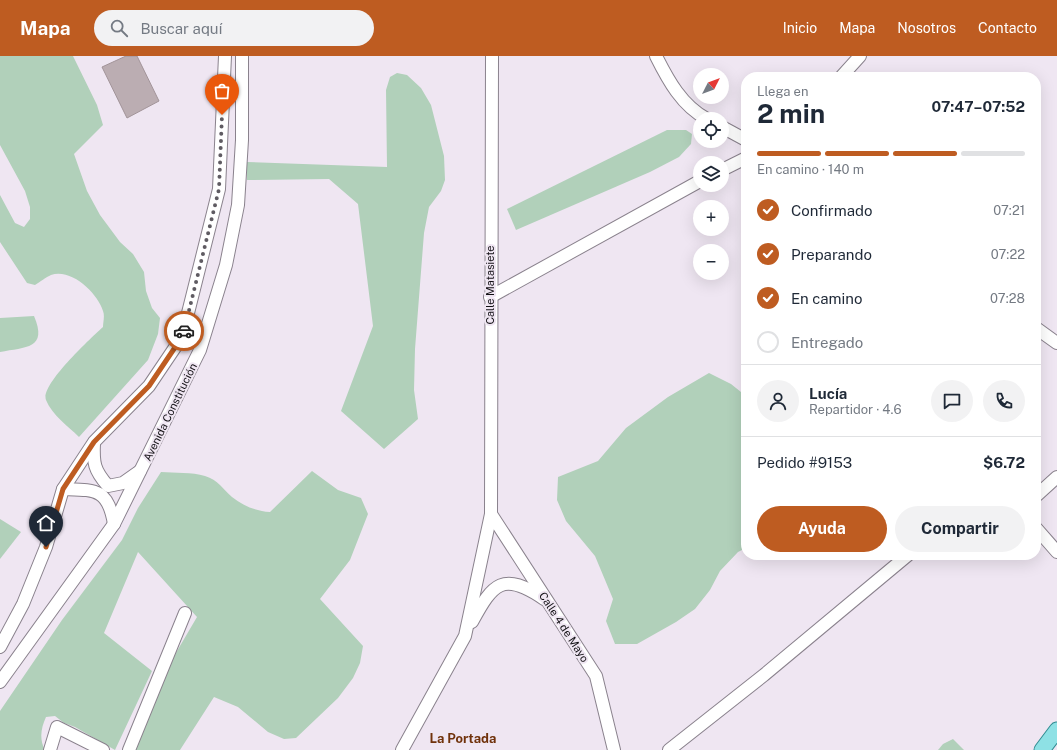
<!DOCTYPE html>
<html lang="es">
<head>
<meta charset="utf-8">
<style>
  :root { --surface:#fff; --page:#f2f2f3; --text:#1f2937; --muted:#747a83; --line:#e0e1e3; --accent:#be5c21 }
  body { margin:0; font-family:"Public Sans",sans-serif; background:var(--page); color:var(--text); height:100vh; display:flex; flex-direction:column; font-size:15px; white-space:nowrap }
  * { box-sizing:border-box; margin:0 }
  p { font-size:13px; color:var(--muted) }
  .icon { flex:none; width:22px; height:22px; fill:none; stroke:currentColor; stroke-width:2; stroke-linecap:round; stroke-linejoin:round }
  .map { position:relative; flex:1; overflow:hidden }
  .panel { position:absolute; left:741px; top:16px; width:300px; height:488px; display:flex; flex-direction:column; background:var(--surface); border-radius:16px; box-shadow:0 4px 16px #0002 }
  .panel>* { flex:none }
  .needle { width:26px; rotate:48deg }
  .tools { position:absolute; left:693px; top:12px; display:grid; gap:8px }
  .tools a { display:grid; place-items:center; width:36px; height:36px; border-radius:50%; background:var(--surface); box-shadow:0 4px 16px #0002; font-size:20px }
  .pin { position:absolute; display:grid; place-items:center; width:34px; height:34px; color:#fff; margin:-41px -17px; border-radius:50% 50% 50% 0; rotate:-45deg; box-shadow:0 0 4px #0007 }
  .pin .icon { rotate:45deg }
  .courier { position:absolute; display:grid; place-items:center; width:40px; height:40px; margin:-20px; border:3px solid #be5c21; border-radius:50%; background:#fff; color:#222; box-shadow:0 1px 5px #0007 }
  .headline em { font-style:normal; font-weight:700 }
  .headline div { display:flex; flex-direction:column-reverse }
  .headline { display:flex; align-items:center; justify-content:space-between; height:68px; padding:0 16px }
  h1 { font-size:26px; font-weight:700; line-height:30px }
  .bar { display:grid; grid-template-columns:repeat(4,1fr); gap:6px 4px; align-content:center; height:48px; padding:0 16px }
  .bar i { height:5px; border-radius:3px; background:var(--line) }
  .bar .on { background:var(--accent) }
  .bar p { grid-column:span 4 }
  .line { display:flex; align-items:center; gap:10px; padding:0 16px; border-top:1px solid var(--line) }
  .line div { flex:1 }
  .round { display:grid; place-items:center; flex:none; width:42px; height:42px; border-radius:21px; background:var(--page) }
  ol { padding:0 16px; list-style:none }
  li { display:flex; align-items:center; gap:12px; height:44px }
  li p { margin-inline-start:auto }
  li .icon { padding:4px; border-radius:50%; background:var(--accent); color:#fff; stroke-width:4 }
  li:last-child { color:var(--muted) }
  li i { width:22px; height:22px; border:2px solid var(--line); border-radius:50% }
  .button { display:flex; gap:8px; margin-top:auto; padding:8px 16px }
  .button a { flex:1; height:46px; border-radius:24px; background:var(--accent); color:#fff; font-size:16px; font-weight:700; line-height:46px; text-align:center }
  .button a+a { background:var(--page); color:var(--text) }
  header { display:flex; align-items:center; gap:24px; box-sizing:border-box; height:56px; padding:0 20px; background:var(--accent); color:#fff }
  header strong { font-size:19px }
  nav { display:flex; gap:22px; margin-inline-start:auto; font-size:14px }
  .search { width:280px; height:36px; background:var(--page); display:flex; align-items:center; gap:10px; box-sizing:border-box; padding:0 14px; border-radius:22px; color:var(--muted); font-size:15px }
  .map>svg:first-child { display:block }
  .green { fill:#b1d0ba }
  .building { fill:#bbadb2; stroke:#a29499 }
  .lines { fill:none; stroke-linecap:round; stroke-linejoin:round }
  .minor-casing { stroke:#8a828d; stroke-width:14 }
  .major-casing { stroke:#318b91; stroke-width:17 }
  .minor { stroke:#fff; stroke-width:12 }
  .major { stroke:#8ee1e5; stroke-width:15 }
  .done { stroke:#5f5b62; stroke-width:4; stroke-dasharray:0 7.2 }
  .route { stroke:#be5c21; stroke-width:5 }
  .labels { text-anchor:middle; stroke-width:4; stroke-linejoin:round; paint-order:stroke }
  .street-label { font-size:11px; fill:#121014; stroke:#efe6f2 }
  .quarter-label { font-size:13px; font-weight:bold; fill:#70320b; stroke:#efe6f2 }
</style>
</head>
<body>
<header>
<strong>Mapa</strong>
<div class="search"><svg class="icon" aria-label="search" viewBox="0 0 24 24"><circle cx="10" cy="10" r="6"/><path d="M15 15l6 6"/></svg>Buscar aquí</div>
<nav><a>Inicio</a><a>Mapa</a><a>Nosotros</a><a>Contacto</a></nav>
</header>
<div class="map">
<svg width="1057" height="694" viewBox="0 0 1057 694">
  <rect width="100%" height="100%" fill="#efe6f2"/>
  <g class="green">
    <path d="M0,0h73l24,49 6,20 -29,29 13,37 13,24 20,27 13,12 11,18 2,19 6,17 8,10 -2,16 -10,26 -69,77c-11,-11 -27,-22 -33,-37 -6,-15 45,-62 57,-73 0,-5 2,-11 0,-16 -5,-17 -31,-43 -52,-36 -5,2 -11,7 -16,10l-8,-2 -27,-41v-47l15,28 9,4 6,-8v-12l-5,-16 -25,-46z"/>
    <path d="M397,17l10,2 14,13 10,17 13,51 1,24 -4,11 -12,16 -5,26 -9,116 -1,41 4,29 -34,30 -43,-38 32,-85 -15,-122 -29,-25 -82,1v-18l140,5 -1,-77 4,-13z"/>
    <path d="M667,74h19l6,4 -1,10 -12,13 -29,15 -134,58 -9,-21z"/>
    <path d="M34,260c14,33 -8,31 -34,36v-34z"/>
    <path d="M709,317l22,11 15,12v152l-8,4 -18,19 -10,19 -15,19 -19,13 -39,22h-22l-9,-23 7,-22 -18,-43 -29,-35 -9,-21 1,-23 40,-16 28,-33 42,-31z"/>
    <path d="M312,415l26,19 23,8 7,16 -18,46 -30,39 43,47 -3,17 -7,15 -15,20 -42,40 -12,1 -16,-7 -30,-25 -24,-10 -34,53h-46l33,-82 30,-51 -59,-65 -34,81 48,38 -37,79 -40,-23 -11,-4 -9,-7 -9,1c-5,11 -7,22 -1,33h-45v-39l62,-91 60,-80 16,-32 23,-36c14,1 31,0 44,4 13,4 18,13 27,21 11,9 24,14 38,15z"/>
    <path d="M0,463l21,13 -21,27z"/>
    <path d="M953,683l11,11h-26l5,-6z"/>
  </g>
  <path class="building" d="M126,0h11l22,45 -32,17 -25,-51z"/>
  <g class="lines">
    <defs>
      <g id="minor">
        <path d="M656,0c12,24 26,50 51,63"/>
        <path d="M841,21l19,-21"/>
        <path d="M722,71l24,13"/>
        <path d="M722,114l24,-12"/>
        <path d="M490,241l210,-116"/>
        <path d="M1036,272l21,15"/>
        <path d="M94,387c-1,20 0,27 14,43l15,-3 17,-12"/>
        <path d="M63,433c32,1 45,-1 51,35"/>
        <path d="M1036,440l21,-19"/>
        <path d="M491,458l105,162 18,74"/>
        <path d="M1036,472l21,24"/>
        <path d="M472,566c21,-39 31,-51 72,-23"/>
        <path d="M0,591l23,-43 23,-57 17,-58 31,-47 55,-56 33,-49 37,-148 6,-133"/>
        <path d="M0,626l114,-158 86,-174 26,-85 12,-60 4,-65v-84"/>
        <path d="M50,694l7,-23 46,23"/>
        <path d="M129,694l56,-137"/>
        <path d="M402,694l63,-114 26,-122 1,-458"/>
        <path d="M669,694l95,-75 144,-120"/>
      </g>
      <path id="major" d="M1042,694l15,-20"/>
    </defs>
    <use href="#minor" class="minor-casing"/>
    <use href="#major" class="major-casing"/>
    <use href="#minor" class="minor"/>
    <use href="#major" class="major"/>
  </g>
  <g class="lines">
    <path class="done" d="M184,275l35,-142 3,-74"/>
    <path class="route" d="M46,491l17,-58 31,-47 55,-56 33,-49 2,-6"/>
  </g>
  <g class="labels">
    <g class="street-label">
      <text transform="translate(490 229) rotate(-90)" y="4">Calle Matasiete</text>
      <text transform="translate(170 356) rotate(-64)" y="4">Avenida Constitución</text>
      <text transform="translate(564 571) rotate(57)" y="4">Calle 4 de Mayo</text>
    </g>
    <g class="quarter-label">
      <text x="463" y="687">La Portada</text>
    </g>
  </g>
</svg>
<div class="tools">
<a><svg class="needle" viewBox="-14 -14 28 28"><path d="M0-13l5 13h-10z" fill="#e53935"/><path d="M0 13l5-13h-10z" fill="#747a83"/></svg></a>
<a><svg class="icon" aria-label="locate" viewBox="0 0 24 24"><circle cx="12" cy="12" r="6"/><path d="M12 2v4M12 18v4M2 12h4M18 12h4"/></svg></a>
<a><svg class="icon" aria-label="layers" viewBox="0 0 24 24"><path d="M12 4l9 5-9 5-9-5zM3 14l9 5 9-5"/></svg></a>
<a>+</a>
<a>−</a>
</div>
<div class="pin" style="left:222px;top:59px;background:#ea580c"><svg class="icon" aria-label="bag" viewBox="0 0 24 24"><path d="M5 8h14l-1 12H6zM9 8a3 3 0 0 1 6 0"/></svg></div>
<div class="pin" style="left:46px;top:491px;background:#1f2937"><svg class="icon" aria-label="home" viewBox="0 0 24 24"><path d="M3 11l9-7 9 7M6 9v11h12V9"/></svg></div>
<div class="courier" style="left:184px;top:275px"><svg class="icon" aria-label="car" viewBox="0 0 24 24"><path d="M5 17H2v-5l4-1 3-4h7l3 4 3 1v5h-3M9 17h6M6 11h13"/><circle cx="7" cy="17" r="2"/><circle cx="17" cy="17" r="2"/></svg></div>
<section class="panel">
<div class="headline"><div><h1>2 min</h1><p>Llega en</p></div><em>07:47–07:52</em></div>
<div class="bar"><i class="on"></i><i class="on"></i><i class="on"></i><i></i><p>En camino · 140 m</p></div>
<ol>
<li><svg class="icon" aria-label="check" viewBox="0 0 24 24"><path d="M5 12l5 5 9-10"/></svg>Confirmado<p>07:21</p></li>
<li><svg class="icon" aria-label="check" viewBox="0 0 24 24"><path d="M5 12l5 5 9-10"/></svg>Preparando<p>07:22</p></li>
<li><svg class="icon" aria-label="check" viewBox="0 0 24 24"><path d="M5 12l5 5 9-10"/></svg>En camino<p>07:28</p></li>
<li><i></i>Entregado</li>
</ol>
<div class="line" style="height:72px"><a class="round"><svg class="icon" aria-label="person" viewBox="0 0 24 24"><circle cx="12" cy="8" r="4"/><path d="M4 21q1-7 8-7t8 7"/></svg></a><div><b>Lucía</b><p>Repartidor · 4.6</p></div><a class="round"><svg class="icon" aria-label="chat" viewBox="0 0 24 24"><path d="M4 5h16v11H9l-5 4z"/></svg></a><a class="round"><svg class="icon" aria-label="phone" viewBox="0 0 24 24"><path d="M5 4h4l2 5-3 2q2 4 5 5l2-3 5 2v4C11 20 4 13 5 4z"/></svg></a></div>
<div class="line" style="height:52px"><div>Pedido #9153</div><b>$6.72</b></div>
<div class="button"><a>Ayuda</a><a>Compartir</a></div>
</section>
</div>
</body>
</html>
